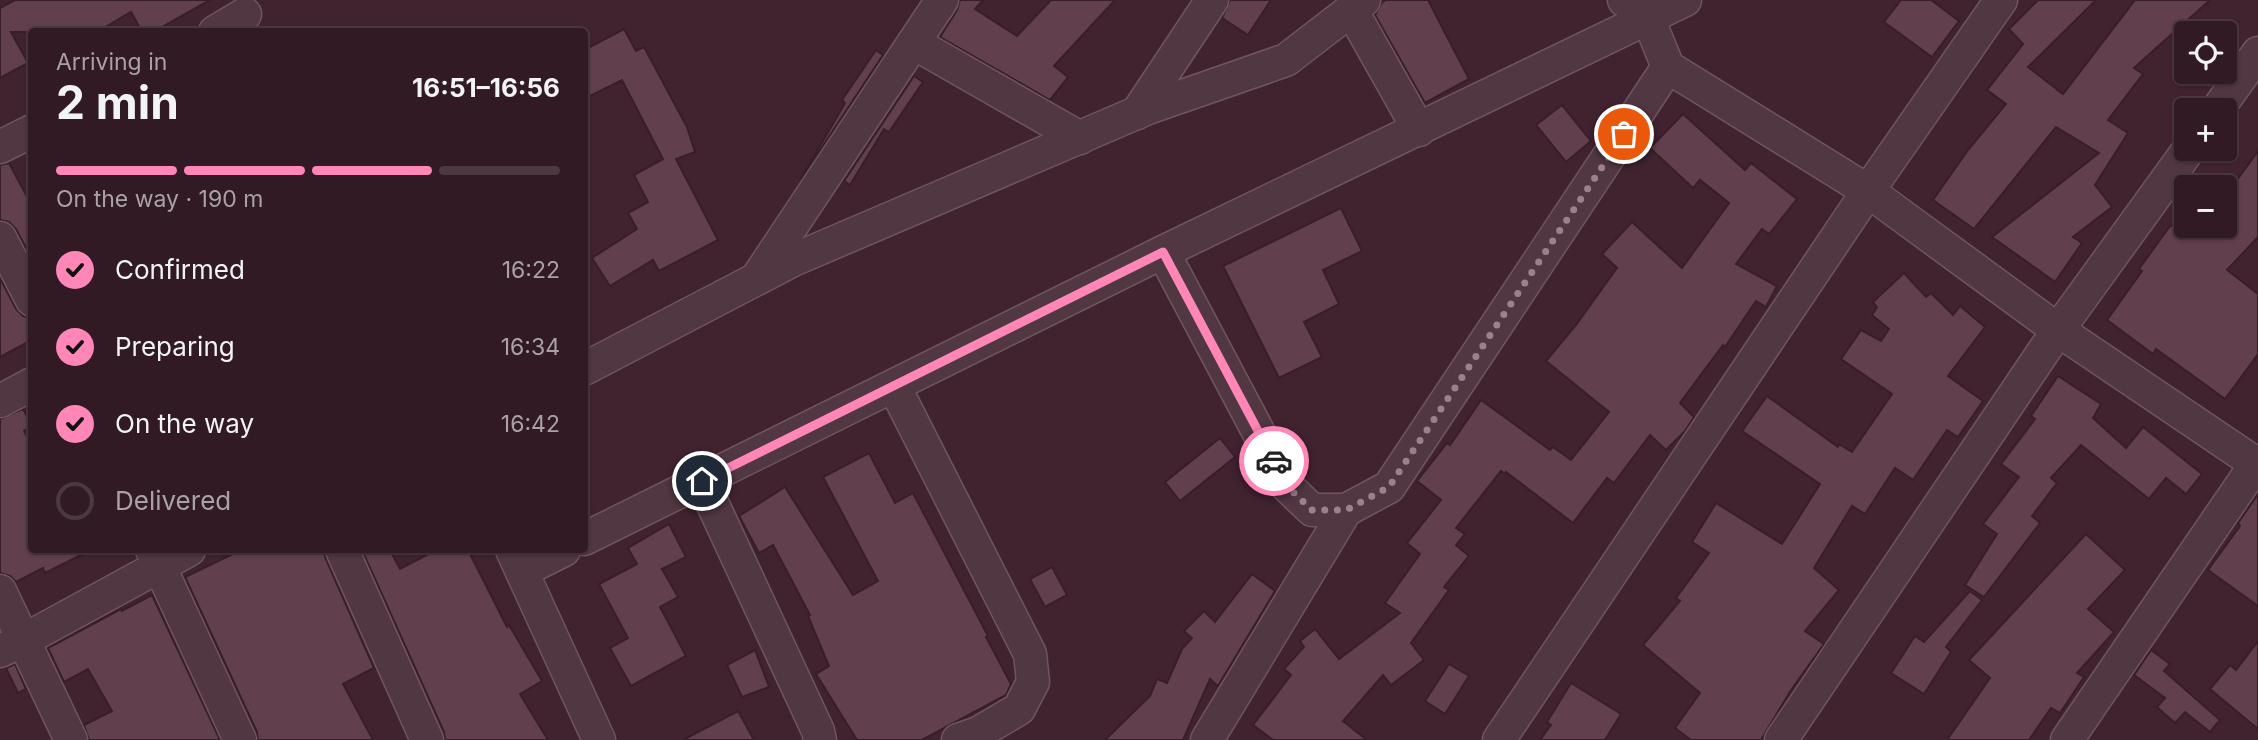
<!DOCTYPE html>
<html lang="en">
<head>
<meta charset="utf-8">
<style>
  :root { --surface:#311a24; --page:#39232c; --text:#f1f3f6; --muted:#a8a1a6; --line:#4c3841; --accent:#ff86b6 }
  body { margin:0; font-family:Inter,sans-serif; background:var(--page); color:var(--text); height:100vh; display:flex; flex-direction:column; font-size:26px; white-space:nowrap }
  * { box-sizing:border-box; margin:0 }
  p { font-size:23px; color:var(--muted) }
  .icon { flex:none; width:38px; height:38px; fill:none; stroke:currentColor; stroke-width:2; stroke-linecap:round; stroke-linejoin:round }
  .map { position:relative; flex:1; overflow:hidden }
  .drawer { position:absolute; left:28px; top:28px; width:560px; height:525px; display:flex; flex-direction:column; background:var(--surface); border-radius:7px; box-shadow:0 2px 5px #0004,0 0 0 2px var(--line) }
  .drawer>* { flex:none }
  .fabs { position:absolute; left:2174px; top:21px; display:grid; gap:14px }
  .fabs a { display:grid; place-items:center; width:63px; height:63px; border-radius:7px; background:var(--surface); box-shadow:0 2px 5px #0004,0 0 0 2px var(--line); font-size:35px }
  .pin { position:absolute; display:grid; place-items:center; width:60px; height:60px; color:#fff; margin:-30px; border:4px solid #fff; border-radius:50%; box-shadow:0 2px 7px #0007 }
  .courier { position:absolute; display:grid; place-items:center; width:70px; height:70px; margin:-35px; border:5px solid #ff86b6; border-radius:50%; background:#fff; color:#222; box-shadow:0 2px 9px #0007 }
  .head em { font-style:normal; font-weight:700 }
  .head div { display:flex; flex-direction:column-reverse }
  .head { display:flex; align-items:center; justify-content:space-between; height:119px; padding:0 28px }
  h1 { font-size:46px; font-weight:700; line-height:52px }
  .bar { display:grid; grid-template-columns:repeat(4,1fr); gap:10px 7px; align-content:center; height:84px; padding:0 28px }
  .bar i { height:9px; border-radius:5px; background:var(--line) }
  .bar .current { background:var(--accent) }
  .bar p { grid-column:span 4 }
  ol { padding:0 28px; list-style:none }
  li { display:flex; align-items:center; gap:21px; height:77px }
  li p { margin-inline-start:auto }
  li .icon { padding:7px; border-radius:50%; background:var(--accent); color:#111; stroke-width:4 }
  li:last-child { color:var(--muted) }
  li i { width:38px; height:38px; border:4px solid var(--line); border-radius:50% }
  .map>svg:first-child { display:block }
  .building { fill:#623f4d; stroke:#381e29; stroke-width:2 }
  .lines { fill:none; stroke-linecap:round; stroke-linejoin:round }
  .minor-casing { stroke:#6e5560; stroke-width:35 }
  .minor { stroke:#513742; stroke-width:32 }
  .done { stroke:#9b818c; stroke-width:7; stroke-dasharray:0 12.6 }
  .route { stroke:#ff86b6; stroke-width:9 }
</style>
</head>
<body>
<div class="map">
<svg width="2258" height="740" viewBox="0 0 2258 740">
  <rect width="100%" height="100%" fill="#412330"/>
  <g class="building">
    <path d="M15,0h195l-57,32h-11l-11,-20 -34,20h-86l17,31 -28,15v-70z"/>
    <path d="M960,0h23l-8,9 42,27 34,-36h64l-61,66 14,11 -18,23 -110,-63 17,-27z"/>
    <path d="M1230,0h41l-23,35 -26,-17z"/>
    <path d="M1386,0h42l41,79 -44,24 -50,-88 7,-13z"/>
    <path d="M1901,0h30l28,21 -27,36 -48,-35z"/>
    <path d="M2038,0h58l-68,67 35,27 72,-94h75l-76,68 9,6 -35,46 20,13 -33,52 17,22 -39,30 9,6 -27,39 -63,-45 107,-84 -43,-26 -82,102 -41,-29 35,-50 38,-46 -19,-14 36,-46 -14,-15z"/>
    <path d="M624,29l12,22 8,-4 43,80 8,25 -19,7 42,81 -59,31 -6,-11 -43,26 -18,-28 45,-29 -9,-16 20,-11 -14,-27 29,-16 -41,-79 -38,19v-49z"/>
    <path d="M876,50l7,5 -82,124 44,-76 -3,-3z"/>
    <path d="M914,76l9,6 -34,50 -5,-3 -34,56 -6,-4z"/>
    <path d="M1562,105l29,36 -25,21 -30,-37z"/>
    <path d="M1683,114l62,56 6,-7 46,36 -28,35 -7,-5 -26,35 41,22 -11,21 -10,-6 -31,46 -2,-2 -43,58 14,14 -9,14 -19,19 -16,-15 -36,48 -7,-5 -34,45 -67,-51 -1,2 -4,-3 -45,57 9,6 -9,11 13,11 -25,31 5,3 -38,53 13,17 -33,25 -8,-10 -40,46 24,19h-94l-20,-15 38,-50 -7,-6 20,-22 -4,-6 15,-12 24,30 61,-46 -15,-10 35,-49 -13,-11 34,-43 -24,-19 30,-38 3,2 31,-45 69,50 3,-3 18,13 38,-48 -63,-51 30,-36 41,-57 -15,-14 30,-32 50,46 47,-65 -29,-23 -7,8 -43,-40z"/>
    <path d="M2258,151v86l-31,33 31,24v60l-33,45 -69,-50 -3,5 -46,-34 35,-49 -3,-2 31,-43h54v-28z"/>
    <path d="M9,163l23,43v53l-16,-30 -7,-7 -9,-2v-55z"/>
    <path d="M1341,208l21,43 -39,19 16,34 -35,18 18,35 -43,21 -56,-112z"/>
    <path d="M1904,273l22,24 5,-4 22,22 7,-9 25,21 -37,49 35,25 -25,36 -11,-7 -34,50 -18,-12 -30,46 -13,-8 -38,62 25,22 -34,41 19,13 -33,46 -30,50h-70l-16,-12 25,-35 -57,-48 37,-44 -4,-3 33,-45 -17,-11 24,-39 66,41 38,-60 -78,-53 25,-35 71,51 1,-3 13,8 40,-58 -51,-35 20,-29 20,11 8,-12 -17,-14 5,-8 -4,-5z"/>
    <path d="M0,278l16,31 7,7 9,2v22l-32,17z"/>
    <path d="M2058,376l43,28 -8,14 33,30 17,-21 59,47 -16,20 -20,-16 -17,21 -68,-54 -30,33 6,5 -25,33 8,7 -56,74 -19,-12 32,-51 -14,-10 36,-47 -18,-13 34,-45 -4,-3z"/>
    <path d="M23,409l9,16 -8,6 8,15v104h59l-46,23 -2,-5 -27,14 -6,-6 -10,-3v-154z"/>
    <path d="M1220,438l15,19 -55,44 -15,-19z"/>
    <path d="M869,453l26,50 18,-10 75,143 -2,1 25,47 -5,11 -84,45h-65l-41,-66 13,-8 -21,-50 2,-1 -37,-70 -14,8 -20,-37 46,-29 68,108 25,-14 -55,-104z"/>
    <path d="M2258,494v112l-50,-36 32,-44 -2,-3z"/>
    <path d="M669,524l17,33 -24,12 16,28 -18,10 26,49 -55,30 -21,-38 18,-10 -29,-54 38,-20 -9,-16z"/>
    <path d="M2086,534l39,36 -37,39 26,23 -37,41 7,4 -24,36 -9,-5 -22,32h-82l43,-62 -21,-18z"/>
    <path d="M241,550h83l1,7 49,111 -31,16 30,56h-115l-1,-8 -72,-155z"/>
    <path d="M362,550h28l10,19 36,-19h32l39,77 2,-2 33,56 -22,13 28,46h-103l-1,-8z"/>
    <path d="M1052,567l15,28 -22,12 -15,-28z"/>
    <path d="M1252,574l23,17 -57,95 -8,-7 -27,61h-78l45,-44 7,-17 10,4 15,-34 10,-11 -8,-7 20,-20 11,11z"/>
    <path d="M1970,591l12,9 -36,47 5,5 -27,42 -33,-21 24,-37 9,6z"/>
    <path d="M152,595l68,145h-131l-5,-15 28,-14 -24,-42 -24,13 -16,-34 73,-39 1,2z"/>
    <path d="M2258,641v88l-48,-40 20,-24 6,5z"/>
    <path d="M755,650l14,37 -27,10 -15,-32z"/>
    <path d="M2151,650l19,14 -6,7 56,49 -10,12 -25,-20 -10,11 -18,-16 8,-9 -31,-23z"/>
    <path d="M15,664l11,25 -8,4 -12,-25z"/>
    <path d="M1449,664l20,12 -24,38 -20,-13z"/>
    <path d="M1571,683l50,31 -16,26h-65l11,-15 -4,-3z"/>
    <path d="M738,711l16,29h-71z"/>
  </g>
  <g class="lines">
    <defs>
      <g id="minor">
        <path d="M1624,0l24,18 20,49 200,124 190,139 200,135"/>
        <path d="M1352,11l67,119"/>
        <path d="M215,32l30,-18"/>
        <path d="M914,43l166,95"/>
        <path d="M2217,110l41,-57"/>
        <path d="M1137,113l75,-113"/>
        <path d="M0,147l32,-16"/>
        <path d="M0,238l32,62"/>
        <path d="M1163,252l124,234 25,24h34l43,-23 279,-420"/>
        <path d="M759,275l183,-275"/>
        <path d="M584,369l209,-109 355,-152 138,-48 78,-60"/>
        <path d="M894,386l136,268 3,28 -14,27 -41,24 -20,7"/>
        <path d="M0,401l32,-17"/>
        <path d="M702,481l116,250 2,9"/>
        <path d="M584,539l579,-287 522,-252"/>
        <path d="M152,550l88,190"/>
        <path d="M342,550l85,190"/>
        <path d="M512,550l87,190"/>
        <path d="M522,571l42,-21"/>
        <path d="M0,591l71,149"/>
        <path d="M0,651l24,-11 165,-90"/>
        <path d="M1207,740l139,-230"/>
        <path d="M1499,740l369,-549 133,-191"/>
        <path d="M1781,740l277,-410 131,-181"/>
        <path d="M2067,740l191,-279"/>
      </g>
    </defs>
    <use href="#minor" class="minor-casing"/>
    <use href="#minor" class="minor"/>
  </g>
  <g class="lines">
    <path class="done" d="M1274,461l13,25 25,24h34l43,-23 235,-353"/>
    <path class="route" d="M702,481l461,-229 111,209"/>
  </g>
</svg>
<div class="fabs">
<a><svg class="icon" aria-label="locate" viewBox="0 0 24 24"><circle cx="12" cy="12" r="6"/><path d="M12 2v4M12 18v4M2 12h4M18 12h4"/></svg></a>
<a>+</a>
<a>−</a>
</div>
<div class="pin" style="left:1624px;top:134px;background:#ea580c"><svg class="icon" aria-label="bag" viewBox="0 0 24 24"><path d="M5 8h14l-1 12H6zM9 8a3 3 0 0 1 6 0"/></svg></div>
<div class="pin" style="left:702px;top:481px;background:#1f2937"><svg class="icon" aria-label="home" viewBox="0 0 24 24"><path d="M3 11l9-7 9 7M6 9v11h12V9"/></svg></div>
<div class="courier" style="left:1274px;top:461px"><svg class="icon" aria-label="car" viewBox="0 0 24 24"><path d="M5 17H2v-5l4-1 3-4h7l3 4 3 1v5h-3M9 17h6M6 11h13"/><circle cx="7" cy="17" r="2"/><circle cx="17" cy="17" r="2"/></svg></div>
<section class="drawer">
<div class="head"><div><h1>2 min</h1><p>Arriving in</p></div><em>16:51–16:56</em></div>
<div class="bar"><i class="current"></i><i class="current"></i><i class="current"></i><i></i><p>On the way · 190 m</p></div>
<ol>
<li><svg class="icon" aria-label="check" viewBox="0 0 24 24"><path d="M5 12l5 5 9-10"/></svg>Confirmed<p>16:22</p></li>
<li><svg class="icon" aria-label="check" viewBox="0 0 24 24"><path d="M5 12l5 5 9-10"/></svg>Preparing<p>16:34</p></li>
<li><svg class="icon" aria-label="check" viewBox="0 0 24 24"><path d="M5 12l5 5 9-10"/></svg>On the way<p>16:42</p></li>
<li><i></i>Delivered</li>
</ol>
</section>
</div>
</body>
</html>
